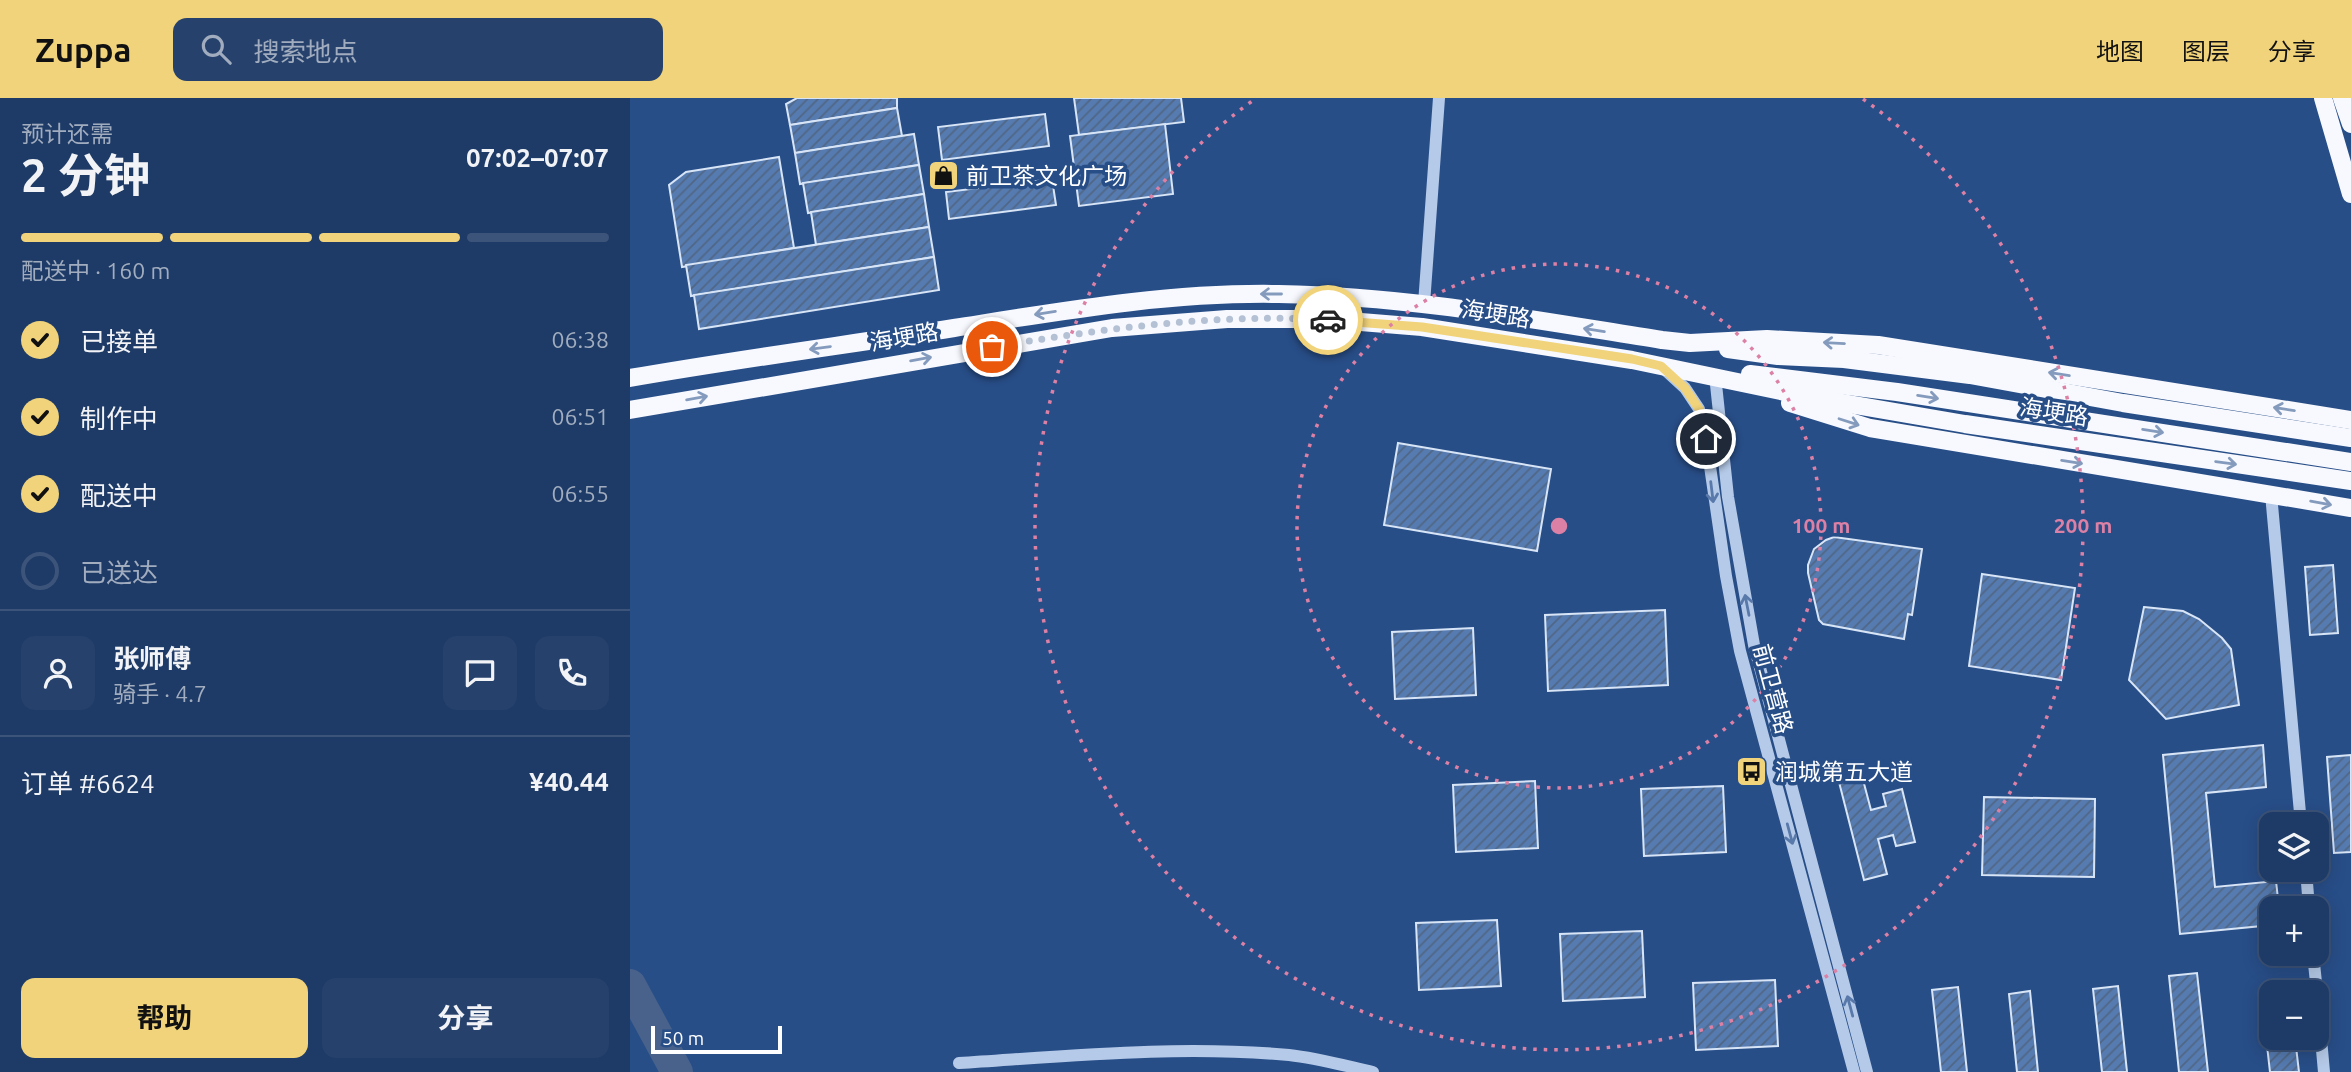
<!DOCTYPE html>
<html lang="zh">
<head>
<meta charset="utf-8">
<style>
  :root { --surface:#1e3a66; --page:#26416c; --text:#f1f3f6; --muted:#a1adbf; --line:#3c547a; --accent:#f0d37b }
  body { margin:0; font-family:Ubuntu,"Noto Sans SC",sans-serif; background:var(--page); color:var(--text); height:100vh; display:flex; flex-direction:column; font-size:26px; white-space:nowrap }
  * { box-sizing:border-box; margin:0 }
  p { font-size:23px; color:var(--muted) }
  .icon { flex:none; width:38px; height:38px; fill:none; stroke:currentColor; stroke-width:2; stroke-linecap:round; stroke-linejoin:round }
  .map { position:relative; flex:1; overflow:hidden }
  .drawer { display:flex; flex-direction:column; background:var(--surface); width:630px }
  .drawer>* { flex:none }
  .buttons { position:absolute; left:1629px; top:714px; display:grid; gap:14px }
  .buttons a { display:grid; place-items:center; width:70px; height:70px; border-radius:14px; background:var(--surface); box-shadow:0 4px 18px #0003,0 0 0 2px var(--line); font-size:35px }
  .scale { position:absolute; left:21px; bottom:18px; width:131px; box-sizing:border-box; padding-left:7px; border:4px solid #fff; border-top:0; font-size:19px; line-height:24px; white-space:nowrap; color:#fff; -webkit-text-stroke:5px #284e88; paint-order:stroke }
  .pin { position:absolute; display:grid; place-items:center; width:60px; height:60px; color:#fff; margin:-30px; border:4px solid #fff; border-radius:50%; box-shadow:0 2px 7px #0007 }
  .courier { position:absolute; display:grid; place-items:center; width:70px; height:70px; margin:-35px; border:5px solid #f0d37b; border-radius:50%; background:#fff; color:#222; box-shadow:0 2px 9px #0007 }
  .summary em { font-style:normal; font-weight:700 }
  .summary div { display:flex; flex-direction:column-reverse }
  .summary { display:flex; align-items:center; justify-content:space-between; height:119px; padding:0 21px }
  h1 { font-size:46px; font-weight:700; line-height:52px }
  .bar { display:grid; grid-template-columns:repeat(4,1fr); gap:10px 7px; align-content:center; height:84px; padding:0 21px }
  .bar i { height:9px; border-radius:5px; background:var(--line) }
  .bar .active { background:var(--accent) }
  .bar p { grid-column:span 4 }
  .line { display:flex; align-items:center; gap:18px; padding:0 21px; border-top:2px solid var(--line) }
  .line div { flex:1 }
  .round { display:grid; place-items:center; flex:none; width:74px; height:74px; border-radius:14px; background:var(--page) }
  ol { padding:0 21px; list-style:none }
  li { display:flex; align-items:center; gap:21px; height:77px }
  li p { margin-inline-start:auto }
  li .icon { padding:7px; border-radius:50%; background:var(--accent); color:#111; stroke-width:4 }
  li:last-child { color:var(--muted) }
  li i { width:38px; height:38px; border:4px solid var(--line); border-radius:50% }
  .primary-button { display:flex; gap:14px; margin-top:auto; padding:14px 21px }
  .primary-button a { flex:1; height:80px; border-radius:14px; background:var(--accent); color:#111; font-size:28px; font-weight:700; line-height:80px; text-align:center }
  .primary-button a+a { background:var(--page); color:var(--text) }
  header { display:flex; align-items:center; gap:42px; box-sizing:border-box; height:98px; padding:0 35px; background:var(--accent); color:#111 }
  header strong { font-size:33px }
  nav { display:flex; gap:38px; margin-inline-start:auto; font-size:24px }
  .search { width:490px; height:63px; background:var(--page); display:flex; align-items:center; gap:18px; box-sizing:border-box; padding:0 24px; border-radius:14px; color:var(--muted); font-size:26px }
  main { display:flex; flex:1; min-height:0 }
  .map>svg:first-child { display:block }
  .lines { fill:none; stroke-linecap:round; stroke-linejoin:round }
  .river { stroke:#48628b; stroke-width:32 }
  .building { fill:url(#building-hatch); stroke:#d8e5f7; stroke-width:2 }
  .minor { stroke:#b5cae8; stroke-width:12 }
  .major { stroke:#f7f9fe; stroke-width:18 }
  .oneway { stroke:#859bbd }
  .oneway2 { stroke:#5979aa }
  .done { stroke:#b4c1d5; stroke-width:7; stroke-dasharray:0 12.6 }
  .route { stroke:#f0d37b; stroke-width:9 }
  .ring { fill:none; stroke:#dd80a5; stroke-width:3.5; stroke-dasharray:3.5 7 }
  .labels { text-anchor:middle; stroke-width:7; stroke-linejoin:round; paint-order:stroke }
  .poi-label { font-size:23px; fill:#fff; stroke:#284e88; text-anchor:start }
  .street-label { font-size:23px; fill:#fff; stroke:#284e88 }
  .centre { fill:#dd80a5; stroke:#284e88; stroke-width:3.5 }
  .ring-label { font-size:21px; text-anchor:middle; font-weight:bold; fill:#dd80a5; stroke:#284e88; stroke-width:7; stroke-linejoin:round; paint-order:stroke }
</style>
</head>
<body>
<header>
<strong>Zuppa</strong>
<div class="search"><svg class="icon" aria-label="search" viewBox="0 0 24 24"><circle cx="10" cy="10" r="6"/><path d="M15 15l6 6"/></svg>搜索地点</div>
<nav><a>地图</a><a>图层</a><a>分享</a></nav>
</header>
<main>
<section class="drawer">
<div class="summary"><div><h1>2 分钟</h1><p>预计还需</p></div><em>07:02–07:07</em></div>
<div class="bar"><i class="active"></i><i class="active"></i><i class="active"></i><i></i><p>配送中 · 160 m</p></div>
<ol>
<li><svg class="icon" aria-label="check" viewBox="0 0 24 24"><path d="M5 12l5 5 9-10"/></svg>已接单<p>06:38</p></li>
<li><svg class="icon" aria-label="check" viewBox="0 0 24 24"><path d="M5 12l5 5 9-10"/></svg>制作中<p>06:51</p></li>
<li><svg class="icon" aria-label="check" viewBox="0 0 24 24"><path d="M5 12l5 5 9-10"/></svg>配送中<p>06:55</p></li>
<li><i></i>已送达</li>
</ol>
<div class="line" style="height:126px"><a class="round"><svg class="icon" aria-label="person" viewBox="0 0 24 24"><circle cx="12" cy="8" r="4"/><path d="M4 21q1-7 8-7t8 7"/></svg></a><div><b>张师傅</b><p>骑手 · 4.7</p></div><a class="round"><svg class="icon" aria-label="chat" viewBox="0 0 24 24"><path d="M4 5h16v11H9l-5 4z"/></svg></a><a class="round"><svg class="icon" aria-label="phone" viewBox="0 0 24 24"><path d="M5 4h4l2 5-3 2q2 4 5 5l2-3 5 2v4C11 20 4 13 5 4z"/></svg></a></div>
<div class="line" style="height:91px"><div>订单 #6624</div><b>¥40.44</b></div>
<div class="primary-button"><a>帮助</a><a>分享</a></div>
</section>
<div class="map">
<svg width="1721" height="974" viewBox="0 0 1721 974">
  <defs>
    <pattern id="building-hatch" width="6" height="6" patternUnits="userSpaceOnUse" patternTransform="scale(1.75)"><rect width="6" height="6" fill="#557bb1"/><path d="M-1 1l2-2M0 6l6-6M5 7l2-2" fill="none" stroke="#516684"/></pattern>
  </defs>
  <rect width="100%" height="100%" fill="#284e88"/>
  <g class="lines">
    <path class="river" d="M0,887l47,87"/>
  </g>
  <g class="building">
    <path d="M167,0h100v10l-107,17 -4,-21z"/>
    <path d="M444,0h107l3,24 -105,13z"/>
    <path d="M267,10l5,28 -107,17 -5,-28z"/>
    <path d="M415,16l4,32 -107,14 -4,-33z"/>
    <path d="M535,26l8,70 -94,12 -9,-70z"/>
    <path d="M284,36l5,31 -119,19 -5,-31z"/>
    <path d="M149,59l15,91 -112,19 -13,-82 17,-13z"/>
    <path d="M289,67l5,29 -116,19 -5,-30z"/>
    <path d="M422,81l4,26 -107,14 -3,-27z"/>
    <path d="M294,96l5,33 -113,18 -5,-33z"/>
    <path d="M299,129l5,30 -243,39 -5,-31z"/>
    <path d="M304,159l5,33 -240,39 -5,-34z"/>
    <path d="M768,345l153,26 -14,82 -153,-26z"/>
    <path d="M1204,439l88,12 -10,66 -4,-1 -4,25 -81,-15 -4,-4 -11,-47v-8l6,-16 12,-9z"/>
    <path d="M1703,467l5,68 -28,2 -5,-68z"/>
    <path d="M1352,476l93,14 -14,92 -92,-14z"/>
    <path d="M1514,509l39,4 16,8 23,19 9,11 8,56 -73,14 -37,-39z"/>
    <path d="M1035,512l3,75 -120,6 -3,-76z"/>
    <path d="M843,530l3,67 -81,4 -3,-67z"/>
    <path d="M1633,647l3,42 -60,6 9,94 61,-6 3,27h-7v17l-92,9 -17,-179z"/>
    <path d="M1721,657v97l-17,1 -7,-96z"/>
    <path d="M1232,678l9,34 15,-4 -3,-12 19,-5 13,53 -19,4 -3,-11 -15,4 9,35 -23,6 -25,-98z"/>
    <path d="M905,683l3,67 -82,4 -3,-67z"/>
    <path d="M1093,688l3,66 -82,4 -3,-67z"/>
    <path d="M1354,699l111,2 -1,78 -112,-2z"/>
    <path d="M867,822l4,66 -82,4 -3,-67z"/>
    <path d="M1012,833l3,66 -82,4 -3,-67z"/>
    <path d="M1567,875l11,99h-29l-10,-96z"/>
    <path d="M1145,882l3,66 -82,4 -3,-67z"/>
    <path d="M1488,888l9,86h-25l-9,-83z"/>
    <path d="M1328,889l9,85h-26l-9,-82z"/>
    <path d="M1660,891l1,3h-19v46h23l4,34h-29l-9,-80z"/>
    <path d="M1400,893l8,81h-21l-8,-78z"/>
  </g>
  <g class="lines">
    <g class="minor">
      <path d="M794,206l15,-206"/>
      <path d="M1031,268l24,22 14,21 7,30 20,137 14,75 114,421"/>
      <path d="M1085,277l13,122 26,148 113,427"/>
      <path d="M1641,396l30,330"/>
      <path d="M1676,772l3,38"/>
      <path d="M1683,856l4,38"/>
      <path d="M1687,896l7,78"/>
      <path d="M329,965c110,-7 220,-18 330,-8 28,3 57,11 84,17"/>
    </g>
    <g class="major">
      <path d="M1693,0l28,96"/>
      <path d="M1712,0l9,26"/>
      <path d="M1098,251l50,7 66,3 126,16 153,28 228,35"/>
      <path d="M1120,276l147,18 454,70"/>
      <path d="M0,280c108,-19 216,-33 324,-50 108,-17 216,-36 325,-34 129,2 256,26 383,46l28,3 77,-4 111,6 473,75"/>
      <path d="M1160,305l80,25 481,80"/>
      <path d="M0,312l482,-82 115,-9h97l98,8 210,33 182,38 151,26 386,57"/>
    </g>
  </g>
  <defs><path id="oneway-shaft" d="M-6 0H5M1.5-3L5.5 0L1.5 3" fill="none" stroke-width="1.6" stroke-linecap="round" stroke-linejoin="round" transform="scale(1.75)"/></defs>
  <g class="oneway">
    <use href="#oneway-shaft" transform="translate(641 196) rotate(180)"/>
    <use href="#oneway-shaft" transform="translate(415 215) rotate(171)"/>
    <use href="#oneway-shaft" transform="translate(964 232) rotate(-171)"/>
    <use href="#oneway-shaft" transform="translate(1204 245) rotate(-177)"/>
    <use href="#oneway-shaft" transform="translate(190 250) rotate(172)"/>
    <use href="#oneway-shaft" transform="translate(291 261) rotate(-10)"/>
    <use href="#oneway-shaft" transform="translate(1429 276) rotate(-171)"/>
    <use href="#oneway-shaft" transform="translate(1298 299) rotate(9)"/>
    <use href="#oneway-shaft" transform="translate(67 300) rotate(-10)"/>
    <use href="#oneway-shaft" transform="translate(1654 311) rotate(-171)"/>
    <use href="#oneway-shaft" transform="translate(1219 324) rotate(18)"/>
    <use href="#oneway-shaft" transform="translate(1523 333) rotate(9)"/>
    <use href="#oneway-shaft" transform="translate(1442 364) rotate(9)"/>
    <use href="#oneway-shaft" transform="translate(1596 365) rotate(8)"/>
    <use href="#oneway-shaft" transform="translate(1691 405) rotate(10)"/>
  </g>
  <g class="oneway2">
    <use href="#oneway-shaft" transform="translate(1082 394) rotate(83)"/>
    <use href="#oneway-shaft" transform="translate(1117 507) rotate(-101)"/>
    <use href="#oneway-shaft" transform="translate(1160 736) rotate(75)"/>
    <use href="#oneway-shaft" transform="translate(1220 908) rotate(-105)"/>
  </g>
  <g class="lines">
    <path class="done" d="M362,249c111,-18 223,-34 336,-27"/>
    <path class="route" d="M698,222l94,7 210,32 29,7 24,22 14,21 7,30"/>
  </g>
  <g class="ring">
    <circle cx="929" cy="428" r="262"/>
    <path d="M1233 1A524 524 0 1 1 625 1"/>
  </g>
  <defs>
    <symbol id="shop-square" viewBox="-11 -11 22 22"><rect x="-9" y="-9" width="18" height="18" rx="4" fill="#f0d37b" stroke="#284e88"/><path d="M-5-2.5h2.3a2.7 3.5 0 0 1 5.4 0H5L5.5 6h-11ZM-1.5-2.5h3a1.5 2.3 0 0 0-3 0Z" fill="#111"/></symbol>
    <symbol id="bus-square" viewBox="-11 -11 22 22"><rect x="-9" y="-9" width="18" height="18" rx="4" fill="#f0d37b" stroke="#284e88"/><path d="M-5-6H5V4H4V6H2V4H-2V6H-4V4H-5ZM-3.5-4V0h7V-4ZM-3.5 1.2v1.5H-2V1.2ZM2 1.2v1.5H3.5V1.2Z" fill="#111"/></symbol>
  </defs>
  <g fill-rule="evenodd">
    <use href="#shop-square" x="296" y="60" width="35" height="35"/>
    <use href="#bus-square" x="1104" y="656" width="35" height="35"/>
  </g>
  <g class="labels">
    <g class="poi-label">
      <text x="336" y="86">前卫茶文化广场</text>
      <text x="1145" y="682">润城第五大道</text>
    </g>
    <g class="street-label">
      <text transform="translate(866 216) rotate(9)" y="8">海埂路</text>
      <text transform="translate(274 239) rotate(-10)" y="8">海埂路</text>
      <text transform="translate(1424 314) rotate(9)" y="8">海埂路</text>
      <text transform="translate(1143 591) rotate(75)" y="8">前卫营路</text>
    </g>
  </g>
  <circle cx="929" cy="428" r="10" class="centre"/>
  <g class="ring-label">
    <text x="1191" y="435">100 m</text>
    <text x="1453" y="435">200 m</text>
  </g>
</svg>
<div class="buttons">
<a><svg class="icon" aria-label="layers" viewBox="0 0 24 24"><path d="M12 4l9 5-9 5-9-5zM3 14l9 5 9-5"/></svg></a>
<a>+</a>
<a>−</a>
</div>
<div class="scale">50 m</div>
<div class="pin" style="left:362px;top:249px;background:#ea580c"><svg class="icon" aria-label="bag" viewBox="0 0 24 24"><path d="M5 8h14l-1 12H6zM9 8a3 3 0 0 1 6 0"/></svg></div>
<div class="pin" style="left:1076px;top:341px;background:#1f2937"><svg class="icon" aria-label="home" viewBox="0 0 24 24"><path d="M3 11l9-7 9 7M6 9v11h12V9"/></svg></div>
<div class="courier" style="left:698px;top:222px"><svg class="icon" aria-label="car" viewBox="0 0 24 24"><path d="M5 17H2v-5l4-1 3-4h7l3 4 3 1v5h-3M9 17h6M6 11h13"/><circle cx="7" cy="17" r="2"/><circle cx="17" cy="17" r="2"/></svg></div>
</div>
</main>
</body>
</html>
